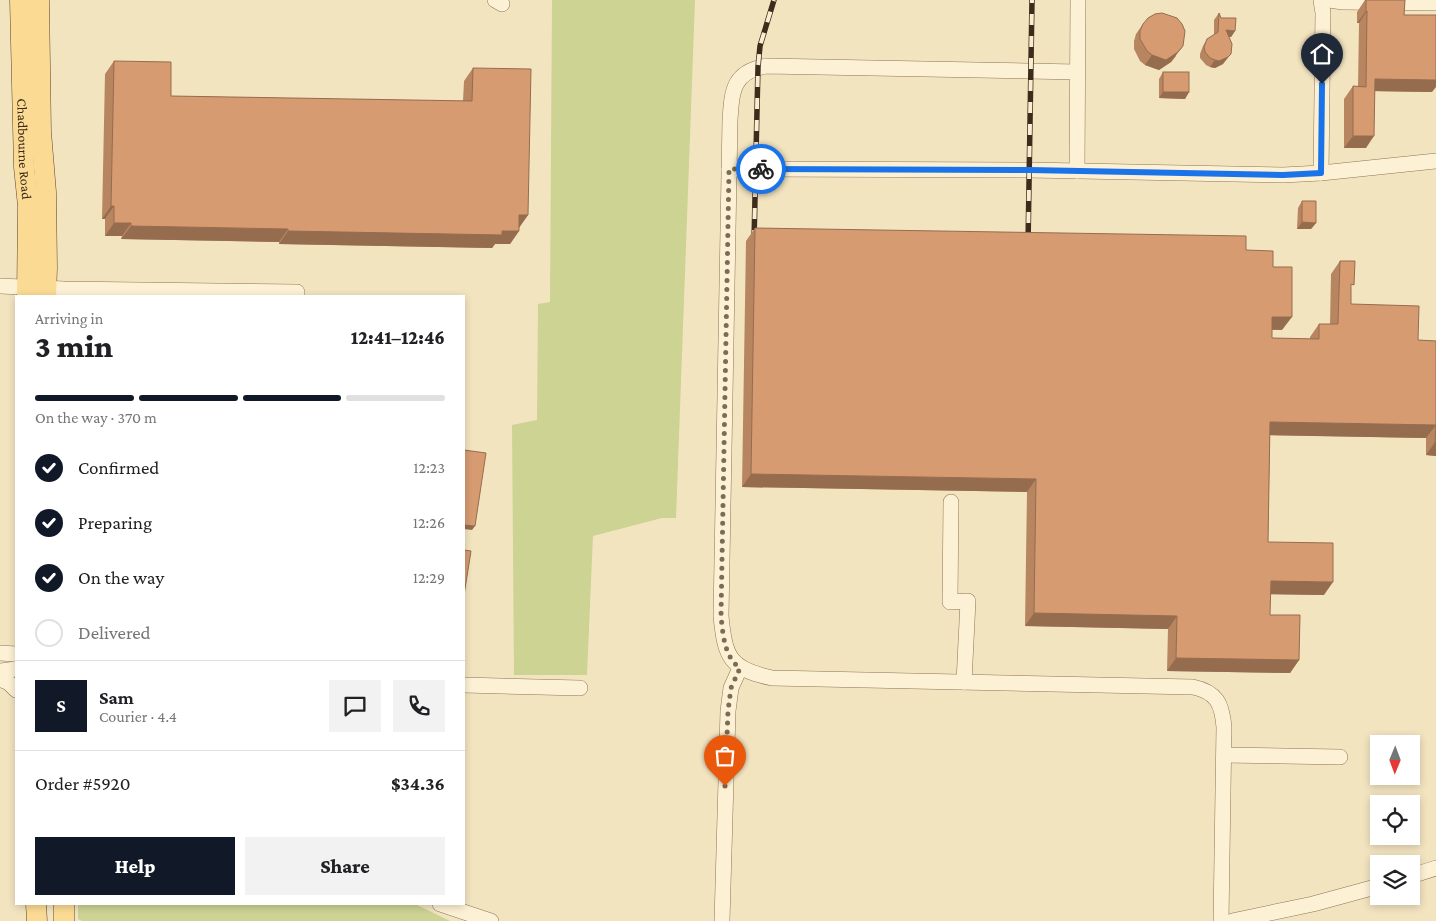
<!DOCTYPE html>
<html lang="en">
<head>
<meta charset="utf-8">
<style>
  :root { --surface:#fff; --page:#f2f2f2; --text:#202124; --muted:#757577; --line:#e0e0e0; --accent:#111827 }
  body { margin:0; font-family:"Crimson Pro",serif; background:var(--page); color:var(--text); height:100vh; display:flex; flex-direction:column; font-size:19px; white-space:nowrap }
  * { box-sizing:border-box; margin:0 }
  p { font-size:16px; color:var(--muted) }
  .icon { flex:none; width:28px; height:28px; fill:none; stroke:currentColor; stroke-width:2; stroke-linecap:round; stroke-linejoin:round }
  .map { position:relative; flex:1; overflow:hidden }
  .sheet { position:absolute; left:15px; top:295px; width:450px; height:610px; display:flex; flex-direction:column; background:var(--surface); border-radius:0px; box-shadow:0 2px 8px #0003 }
  .sheet>* { flex:none }
  .needle { width:32px; rotate:181deg }
  .controls { position:absolute; left:1370px; top:735px; display:grid; gap:10px }
  .controls a { display:grid; place-items:center; width:50px; height:50px; border-radius:0px; background:var(--surface); box-shadow:0 2px 8px #0003; font-size:25px }
  .pin { position:absolute; display:grid; place-items:center; width:42px; height:42px; color:#fff; margin:-51px -21px; border-radius:50% 50% 50% 0; rotate:-45deg; box-shadow:0 0 5px #0007 }
  .pin .icon { rotate:45deg }
  .courier { position:absolute; display:grid; place-items:center; width:50px; height:50px; margin:-25px; border:4px solid #1a73e8; border-radius:50%; background:#fff; color:#222; box-shadow:0 1px 6px #0007 }
  .summary em { font-style:normal; font-weight:800 }
  .summary div { display:flex; flex-direction:column-reverse }
  .summary { display:flex; align-items:center; justify-content:space-between; height:85px; padding:0 20px }
  h1 { font-size:32px; font-weight:800; line-height:38px }
  .bar { display:grid; grid-template-columns:repeat(4,1fr); gap:8px 5px; align-content:center; height:60px; padding:0 20px }
  .bar i { height:6px; border-radius:4px; background:var(--line) }
  .bar .on { background:var(--accent) }
  .bar p { grid-column:span 4 }
  .line { display:flex; align-items:center; gap:12px; padding:0 20px; border-top:1px solid var(--line) }
  .line div { flex:1 }
  .round { display:grid; place-items:center; flex:none; width:52px; height:52px; border-radius:0px; background:var(--page) }
  ol { padding:0 20px; list-style:none }
  li { display:flex; align-items:center; gap:15px; height:55px }
  li p { margin-inline-start:auto }
  li .icon { padding:5px; border-radius:50%; background:var(--accent); color:#fff; stroke-width:4 }
  li:last-child { color:var(--muted) }
  li i { width:28px; height:28px; border:2px solid var(--line); border-radius:50% }
  .button { display:flex; gap:10px; margin-top:auto; padding:10px 20px }
  .button a { flex:1; height:58px; border-radius:0px; background:var(--accent); color:#fff; font-size:20px; font-weight:800; line-height:58px; text-align:center }
  .button a+a { background:var(--page); color:var(--text) }
  .map>svg:first-child { display:block }
  .green { fill:#ccd393 }
  .lines { fill:none; stroke-linecap:round; stroke-linejoin:round }
  .minor-casing { stroke:#8f7456; stroke-width:16 }
  .major-casing { stroke:#5c422a; stroke-width:21 }
  .minor { stroke:#fdf1d5; stroke-width:15 }
  .major { stroke:#fbdb94; stroke-width:20 }
  .rail-casing { stroke:#3d2c1c; stroke-width:5.5 }
  .rail { stroke:#faeed1; stroke-width:4; stroke-dasharray:11; stroke-linecap:butt }
  .wall { fill:#b88561 }
  .shaded-wall { fill:#966c4f }
  .building { fill:#d69b71; stroke:#966c4f }
  .done { stroke:#7d6c55; stroke-width:5; stroke-dasharray:0 9 }
  .route { stroke:#1a73e8; stroke-width:6 }
  .labels { text-anchor:middle; stroke-width:4; stroke-linejoin:round; paint-order:stroke }
  .street-label { font-size:14px; fill:#3d2c1c; stroke:#faeed1 }
</style>
</head>
<body>
<div class="map">
<svg width="1436" height="921" viewBox="0 0 1436 921">
  <rect width="100%" height="100%" fill="#f3e4c0"/>
  <g class="green">
    <path d="M552,0h143l-19,518h-14l-69,18 -6,139h-73l-2,-250 25,-5 1,-116 12,-2z"/>
    <path d="M78,904h337l35,17h-368l-4,-2z"/>
  </g>
  <g class="lines">
    <defs>
      <g id="minor">
        <path d="M495,0l7,4"/>
        <path d="M1321,0l2,13 -2,160"/>
        <path d="M1329,0l14,2 93,1"/>
        <path d="M1077,72l-311,-6c-33,6 -34,24 -36,54l-9,496c4,42 9,53 51,62l421,9c24,5 29,17 31,40l-3,194"/>
        <path d="M729,169l300,1 254,5 38,-2 115,-12"/>
        <path d="M1077,171l1,-171"/>
        <path d="M0,286l64,3 233,3v4"/>
        <path d="M951,502l-1,100 18,-1 -4,81"/>
        <path d="M0,653l16,1"/>
        <path d="M0,671l16,-2"/>
        <path d="M0,679l9,4 7,7"/>
        <path d="M464,685l116,3"/>
        <path d="M1224,755l116,2"/>
        <path d="M1411,876l25,-8"/>
        <path d="M440,904l51,17"/>
        <path d="M722,921l6,-210 3,-23 9,-20"/>
        <path d="M1232,921l81,-17 66,-18"/>
      </g>
      <g id="major">
        <path id="s1" d="M20,0l4,167 4,39 -1,90"/>
        <path d="M39,0l2,132 5,60 1,76 -1,28"/>
        <path d="M36,904l1,17"/>
        <path d="M64,904v17"/>
      </g>
    </defs>
    <use href="#minor" class="minor-casing"/>
    <use href="#major" class="major-casing"/>
    <use href="#minor" class="minor"/>
    <use href="#major" class="major"/>
    <defs>
      <g id="rail">
        <path d="M754,241l4,-174 2,-21 14,-46"/>
        <path d="M1028,245l4,-245"/>
      </g>
    </defs>
    <use href="#rail" class="rail-casing"/>
    <use href="#rail" class="rail"/>
  </g>
  <g class="wall">
    <path d="M1365,0h40l-1,15 28,77 -57,-1 -9,57h-22v-49l9,-13 5,1 1,-64h-2v-11z"/>
    <path d="M1219,13l2,5 14,13 -4,6h-2l-6,27 -8,4 -5,-1 -4,-2 -6,-7v-4l3,-8 4,-7 7,-4v-15z"/>
    <path d="M1143,24l33,32 -5,6 -12,8 -14,-5 -5,-4 -6,-12v-8l2,-7z"/>
    <path d="M114,61l57,35 292,5 1,-20 9,-13 55,147 -9,12v4l-9,13h-15l-3,4 -213,-4v-2l-158,-3 1,-3h-17v-17h-3l3,-145z"/>
    <path d="M1163,72l26,20 -4,7 -26,-1v-19z"/>
    <path d="M1302,201l14,22 -5,6h-14l1,-21z"/>
    <path d="M755,228l491,22 27,17 9,63h-10v8l38,1v-2l9,-13h11l1,-50 9,-13 11,28v15l67,36 18,1v115l-10,-1v-17l-156,-3 -2,107 56,53 -54,-1v21l29,45 -9,13 -123,-2 1,-42 -143,-3 2,-134 -285,-5 4,-246z"/>
  </g>
  <g class="shaded-wall">
    <path d="M1366,11h1l-8,12h-2z"/>
    <path d="M1226,30l9,1 -4,6h-10z"/>
    <path d="M1183,46l-12,16 -12,8 -14,-5 7,-10z"/>
    <path d="M1231,54l-8,10 -8,4 -5,-1 5,-7z"/>
    <path d="M1375,79l61,1v7l-4,5 -66,-1z"/>
    <path d="M1163,92h26l-4,7 -26,-1z"/>
    <path d="M1353,136h21l-8,12h-22z"/>
    <path d="M111,206h3l-9,13h-3z"/>
    <path d="M519,215h9l-9,13z"/>
    <path d="M1302,222l14,1 -5,6h-14z"/>
    <path d="M114,223h17l-9,13h-17z"/>
    <path d="M131,226l157,3 -9,13 -158,-3z"/>
    <path d="M288,231h231l-9,13h-15l-3,4 -213,-4z"/>
    <path d="M1272,317h20l-10,13 -19,-1z"/>
    <path d="M1270,422l166,3 -10,13 -165,-3z"/>
    <path d="M1435,442h1v14l-10,-1z"/>
    <path d="M751,474l285,5 -9,13 -285,-5z"/>
    <path d="M464,525l11,1 -3,4 -8,-1z"/>
    <path d="M1271,581l62,1 -9,13 -62,-1z"/>
    <path d="M1034,613l143,3 -9,13 -143,-3z"/>
    <path d="M1176,658l123,2 -9,13 -123,-2z"/>
  </g>
  <g class="building">
    <path d="M1366,0h39l-1,15h32v65l-61,-1 -1,57h-21v-50l13,1 1,-76h-1z"/>
    <path d="M1162,13l15,5 5,6 3,7 -2,15 -5,6 -12,8 -14,-5 -5,-4 -7,-12v-8l3,-7 5,-6 7,-4z"/>
    <path d="M1219,13l2,5h15l-1,13 -9,-1 6,14 -1,10 -3,3 -9,4 -4,-1 -5,-2 -5,-6 -1,-5 3,-8 11,-7z"/>
    <path d="M114,61l57,1v34l301,5 1,-33 58,1 -3,146h-9v16h-17v4l-214,-4v-2l-157,-3v-3h-17v-17h-3z"/>
    <rect x="1163" y="72" width="26" height="20"/>
    <path d="M1302,201h14v22l-14,-1z"/>
    <path d="M755,228l491,8v14l27,1v16h19v50h-20v21l47,1v-15h19l2,-63h15l-1,24 -3,-1v20l68,2 -1,34 18,1v101h-1l1,-17 -166,-3 -2,120 65,1v39l-62,-1 -1,34h30l-1,45 -123,-2 1,-42 -143,-3 2,-134 -285,-5z"/>
    <path d="M464,450l22,3 -11,73 -11,-1z"/>
    <path d="M464,550l7,1 -7,44z"/>
  </g>
  <g class="lines">
    <path class="done" d="M725,786l3,-75 3,-23 9,-20c-16,-11 -17,-34 -19,-52l8,-447h32"/>
    <path class="route" d="M761,169l268,1 254,5 38,-2 1,-89"/>
  </g>
  <g class="labels">
    <g class="street-label">
      <text dy="5" stroke="none"><textPath href="#s1" startOffset="149">Chadbourne Road</textPath></text>
    </g>
  </g>
</svg>
<div class="controls">
<a><svg class="needle" viewBox="-14 -14 28 28"><path d="M0-13l5 13h-10z" fill="#e53935"/><path d="M0 13l5-13h-10z" fill="#757577"/></svg></a>
<a><svg class="icon" aria-label="locate" viewBox="0 0 24 24"><circle cx="12" cy="12" r="6"/><path d="M12 2v4M12 18v4M2 12h4M18 12h4"/></svg></a>
<a><svg class="icon" aria-label="layers" viewBox="0 0 24 24"><path d="M12 4l9 5-9 5-9-5zM3 14l9 5 9-5"/></svg></a>
</div>
<div class="pin" style="left:725px;top:786px;background:#ea580c"><svg class="icon" aria-label="bag" viewBox="0 0 24 24"><path d="M5 8h14l-1 12H6zM9 8a3 3 0 0 1 6 0"/></svg></div>
<div class="pin" style="left:1322px;top:84px;background:#1f2937"><svg class="icon" aria-label="home" viewBox="0 0 24 24"><path d="M3 11l9-7 9 7M6 9v11h12V9"/></svg></div>
<div class="courier" style="left:761px;top:169px"><svg class="icon" aria-label="bike" viewBox="0 0 24 24"><circle cx="6" cy="16" r="4"/><circle cx="18" cy="16" r="4"/><path d="M6 16l4-8h5l3 8M10 8l3 8H6M13 5h3"/></svg></div>
<section class="sheet">
<div class="summary"><div><h1>3 min</h1><p>Arriving in</p></div><em>12:41–12:46</em></div>
<div class="bar"><i class="on"></i><i class="on"></i><i class="on"></i><i></i><p>On the way · 370 m</p></div>
<ol>
<li><svg class="icon" aria-label="check" viewBox="0 0 24 24"><path d="M5 12l5 5 9-10"/></svg>Confirmed<p>12:23</p></li>
<li><svg class="icon" aria-label="check" viewBox="0 0 24 24"><path d="M5 12l5 5 9-10"/></svg>Preparing<p>12:26</p></li>
<li><svg class="icon" aria-label="check" viewBox="0 0 24 24"><path d="M5 12l5 5 9-10"/></svg>On the way<p>12:29</p></li>
<li><i></i>Delivered</li>
</ol>
<div class="line" style="height:90px"><b class="round" style="background:var(--accent);color:#fff">S</b><div><b>Sam</b><p>Courier · 4.4</p></div><a class="round"><svg class="icon" aria-label="chat" viewBox="0 0 24 24"><path d="M4 5h16v11H9l-5 4z"/></svg></a><a class="round"><svg class="icon" aria-label="phone" viewBox="0 0 24 24"><path d="M5 4h4l2 5-3 2q2 4 5 5l2-3 5 2v4C11 20 4 13 5 4z"/></svg></a></div>
<div class="line" style="height:65px"><div>Order #5920</div><b>$34.36</b></div>
<div class="button"><a>Help</a><a>Share</a></div>
</section>
</div>
</body>
</html>
